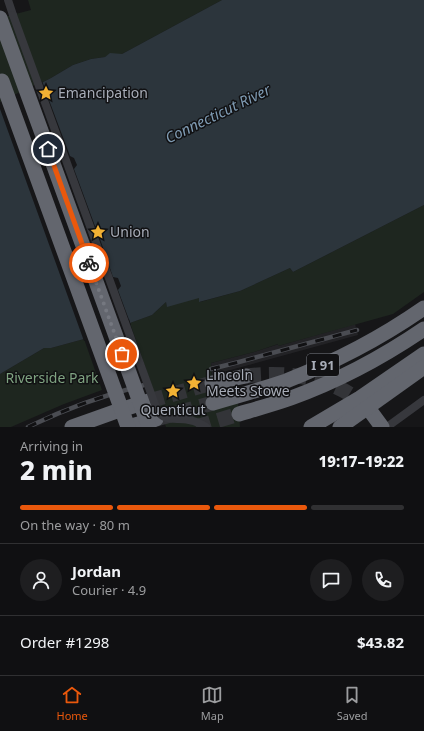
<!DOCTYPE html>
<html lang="en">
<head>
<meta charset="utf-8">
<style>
  :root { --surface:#101012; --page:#1e1e20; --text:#f1f3f6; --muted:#9c9d9f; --line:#303032; --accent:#ea580c }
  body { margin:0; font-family:"Noto Sans",sans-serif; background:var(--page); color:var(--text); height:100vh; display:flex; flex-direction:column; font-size:15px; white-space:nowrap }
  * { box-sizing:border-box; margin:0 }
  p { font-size:13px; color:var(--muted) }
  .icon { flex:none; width:22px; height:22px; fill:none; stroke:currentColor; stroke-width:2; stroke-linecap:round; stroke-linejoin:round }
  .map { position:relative; height:427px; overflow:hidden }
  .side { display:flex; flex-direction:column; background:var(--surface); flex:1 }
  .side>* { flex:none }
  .pin { position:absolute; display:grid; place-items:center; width:34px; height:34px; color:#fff; margin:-17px; border:2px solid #fff; border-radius:50%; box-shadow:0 1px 4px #0007 }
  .courier { position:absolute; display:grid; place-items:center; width:40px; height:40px; margin:-20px; border:3px solid #ea580c; border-radius:50%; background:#fff; color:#222; box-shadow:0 1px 5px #0007 }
  .overview em { font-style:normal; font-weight:800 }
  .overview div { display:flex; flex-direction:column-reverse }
  .overview { display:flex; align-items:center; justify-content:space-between; height:68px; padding:0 20px }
  h1 { font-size:26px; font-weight:800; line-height:30px }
  .bar { display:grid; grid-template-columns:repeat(4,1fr); gap:6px 4px; align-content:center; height:48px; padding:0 20px }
  .bar i { height:5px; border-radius:3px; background:var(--line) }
  .bar .active { background:var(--accent) }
  .bar p { grid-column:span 4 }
  .line { display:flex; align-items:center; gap:10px; padding:0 20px; border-top:1px solid var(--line) }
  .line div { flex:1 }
  .round { display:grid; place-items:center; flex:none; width:42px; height:42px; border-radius:21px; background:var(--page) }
  .tabs { display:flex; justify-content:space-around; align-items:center; height:56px; border-top:1px solid var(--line); background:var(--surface); font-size:11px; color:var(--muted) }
  .tabs a { display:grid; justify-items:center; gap:2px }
  .tabs .active { color:var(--accent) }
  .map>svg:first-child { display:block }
  .built { fill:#222225 }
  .green { fill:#1e261f }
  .water { fill:#2c353c }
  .pier { fill:#161618 }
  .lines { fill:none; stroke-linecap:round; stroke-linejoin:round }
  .highway-tunnel { stroke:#333438; stroke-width:15; stroke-dasharray:15 8; stroke-linecap:butt }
  .street { stroke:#37383d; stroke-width:8 }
  .highway { stroke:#63666e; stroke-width:15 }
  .rail-casing { stroke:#4a4c52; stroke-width:4.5 }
  .rail { stroke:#111113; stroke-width:3; stroke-dasharray:9; stroke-linecap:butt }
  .street-bridge { stroke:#37383d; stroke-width:8 }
  .highway-bridge { stroke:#63666e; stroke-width:15 }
  .done { stroke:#757880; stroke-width:4; stroke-dasharray:0 7.2 }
  .route { stroke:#ea580c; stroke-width:5 }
  .labels { text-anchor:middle; stroke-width:3; stroke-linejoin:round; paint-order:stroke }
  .shield { fill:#111113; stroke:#7b7e86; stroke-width:1 }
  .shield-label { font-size:13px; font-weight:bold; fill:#a8adb8 }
  .poi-label { font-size:14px; fill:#a8adb8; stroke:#111113; text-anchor:start }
  .park-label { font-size:14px; fill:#7fa381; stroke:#111113 }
  .water-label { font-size:15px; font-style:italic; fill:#7f9bb3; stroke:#111113 }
</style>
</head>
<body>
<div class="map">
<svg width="424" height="427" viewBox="0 0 424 427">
  <rect width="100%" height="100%" fill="#161618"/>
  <path class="built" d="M355,324l3,11 -146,40 -1,-12 43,-11 25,-8 -1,2z"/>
  <g class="green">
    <path d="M28,0h194l-100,54h-12l-5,3 -14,2 -18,6 -22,13 -51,26v-86l31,-8z"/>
    <path d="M424,205v87l-31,22 -115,32v-2l-24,8 -43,11 2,46 25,-6 2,24h-74l-36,-104 22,-8 14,-13 1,4 32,-9 1,5 40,-11 50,-23 3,4z"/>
    <path d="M84,339l18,51 -38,14 -53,23h-11v-53l44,-26h7z"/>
  </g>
  <path class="water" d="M222,0h202v205l-131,67 -3,-4 -50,23 -41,11v-4l-32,9 -1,-5 -14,13 -22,8 -1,-4 -45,20 -33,9h-7l-44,26v-270l51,-26 22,-13 18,-6 14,-2 5,-4 12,1z"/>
  <path class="pier" d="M42,81l2,5 4,2 3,8 -2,4 21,56 4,2 3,7 -3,4 21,57 4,2 3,7 -2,4 13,38 5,1 3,8 -3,4 13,35h-1l-3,-4 -43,20 -84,-232v-7z"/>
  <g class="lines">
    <g class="highway-tunnel">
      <path d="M246,376c43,-5 88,1 121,31"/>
      <path d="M149,401l63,-18"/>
      <path d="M156,419l57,-16"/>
      <path d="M196,427l43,-13"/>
    </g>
    <g class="street">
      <path d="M8,0l5,15"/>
      <path d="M387,427l37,-27"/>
    </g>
    <g class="highway">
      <path d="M212,383l34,-7"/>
      <path d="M213,403c25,-7 49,-14 73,-22 49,-19 95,-43 138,-73"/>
      <path d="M371,412l11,15"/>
      <path d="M239,414c17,-5 35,-10 52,-16 47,-17 92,-41 133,-69"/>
      <path d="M72,427l45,-16 32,-10"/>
      <path d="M128,427l28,-8"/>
      <path d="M311,427l49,-29 64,-44"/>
      <path d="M340,427l84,-60"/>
    </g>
    <defs>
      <g id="rail">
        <path d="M211,369l28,-7 118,-32"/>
        <path d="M28,427c37,-18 76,-32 116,-42"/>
      </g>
    </defs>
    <use href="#rail" class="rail-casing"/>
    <use href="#rail" class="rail"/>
    <path class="street-bridge" d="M13,15l144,395c8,13 19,7 32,10 6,1 12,4 17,7"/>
    <g class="highway-bridge">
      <path d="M0,18l149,409"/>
      <path d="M2,81l126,346"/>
    </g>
  </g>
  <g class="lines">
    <path class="done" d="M89,263l33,91"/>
    <path class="route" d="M48,149l41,114"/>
  </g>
  <defs>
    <symbol id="sight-bare" viewBox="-9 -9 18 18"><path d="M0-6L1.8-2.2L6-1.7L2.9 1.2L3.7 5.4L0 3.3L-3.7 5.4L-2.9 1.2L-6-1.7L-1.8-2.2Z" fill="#f2b134" stroke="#111113" stroke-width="2.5" paint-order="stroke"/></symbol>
  </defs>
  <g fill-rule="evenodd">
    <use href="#sight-bare" x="35" y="82" width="22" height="22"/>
    <use href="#sight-bare" x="87" y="221" width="22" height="22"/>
    <use href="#sight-bare" x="183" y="372" width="22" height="22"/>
    <use href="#sight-bare" x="162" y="380" width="22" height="22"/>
  </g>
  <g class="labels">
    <rect class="shield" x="307" y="354" width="32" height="22" rx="3"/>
    <g class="shield-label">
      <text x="323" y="370">I 91</text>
    </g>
    <g class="poi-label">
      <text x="58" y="98">Emancipation</text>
      <text x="110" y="237">Union</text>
      <text x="206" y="380">Lincoln<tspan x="206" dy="16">Meets Stowe</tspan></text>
      <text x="173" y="415" text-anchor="middle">Quenticut</text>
    </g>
    <g class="park-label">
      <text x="52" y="383">Riverside Park</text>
    </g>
    <g class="water-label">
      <text transform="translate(218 114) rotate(-26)" y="5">Connecticut River</text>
    </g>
  </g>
</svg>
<div class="pin" style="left:122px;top:354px;background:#ea580c"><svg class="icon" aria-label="bag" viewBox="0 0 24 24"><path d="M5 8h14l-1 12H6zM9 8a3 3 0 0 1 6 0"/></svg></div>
<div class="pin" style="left:48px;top:149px;background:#1f2937"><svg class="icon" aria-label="home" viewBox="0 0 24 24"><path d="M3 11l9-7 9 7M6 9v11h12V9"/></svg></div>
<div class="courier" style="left:89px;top:263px"><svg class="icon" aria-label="bike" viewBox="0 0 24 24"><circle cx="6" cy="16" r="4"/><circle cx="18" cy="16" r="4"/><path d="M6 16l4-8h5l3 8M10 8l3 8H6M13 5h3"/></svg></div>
</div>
<section class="side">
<div class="overview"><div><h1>2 min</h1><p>Arriving in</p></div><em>19:17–19:22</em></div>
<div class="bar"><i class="active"></i><i class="active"></i><i class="active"></i><i></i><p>On the way · 80 m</p></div>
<div class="line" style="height:72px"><a class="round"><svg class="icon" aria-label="person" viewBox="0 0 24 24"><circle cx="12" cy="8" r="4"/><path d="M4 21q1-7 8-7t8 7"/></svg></a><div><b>Jordan</b><p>Courier · 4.9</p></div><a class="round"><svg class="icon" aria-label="chat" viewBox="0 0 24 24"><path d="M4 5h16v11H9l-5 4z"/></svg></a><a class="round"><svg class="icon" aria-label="phone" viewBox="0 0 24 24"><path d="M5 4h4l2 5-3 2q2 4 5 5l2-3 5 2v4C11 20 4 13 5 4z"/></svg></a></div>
<div class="line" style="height:52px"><div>Order #1298</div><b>$43.82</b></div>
</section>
<nav class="tabs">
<a class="active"><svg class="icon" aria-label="home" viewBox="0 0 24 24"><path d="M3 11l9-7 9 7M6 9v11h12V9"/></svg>Home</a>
<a><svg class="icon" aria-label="map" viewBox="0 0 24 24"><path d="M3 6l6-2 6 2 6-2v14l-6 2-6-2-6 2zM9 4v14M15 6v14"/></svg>Map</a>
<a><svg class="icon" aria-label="saved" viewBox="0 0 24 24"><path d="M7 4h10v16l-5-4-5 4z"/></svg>Saved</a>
</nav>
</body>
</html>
